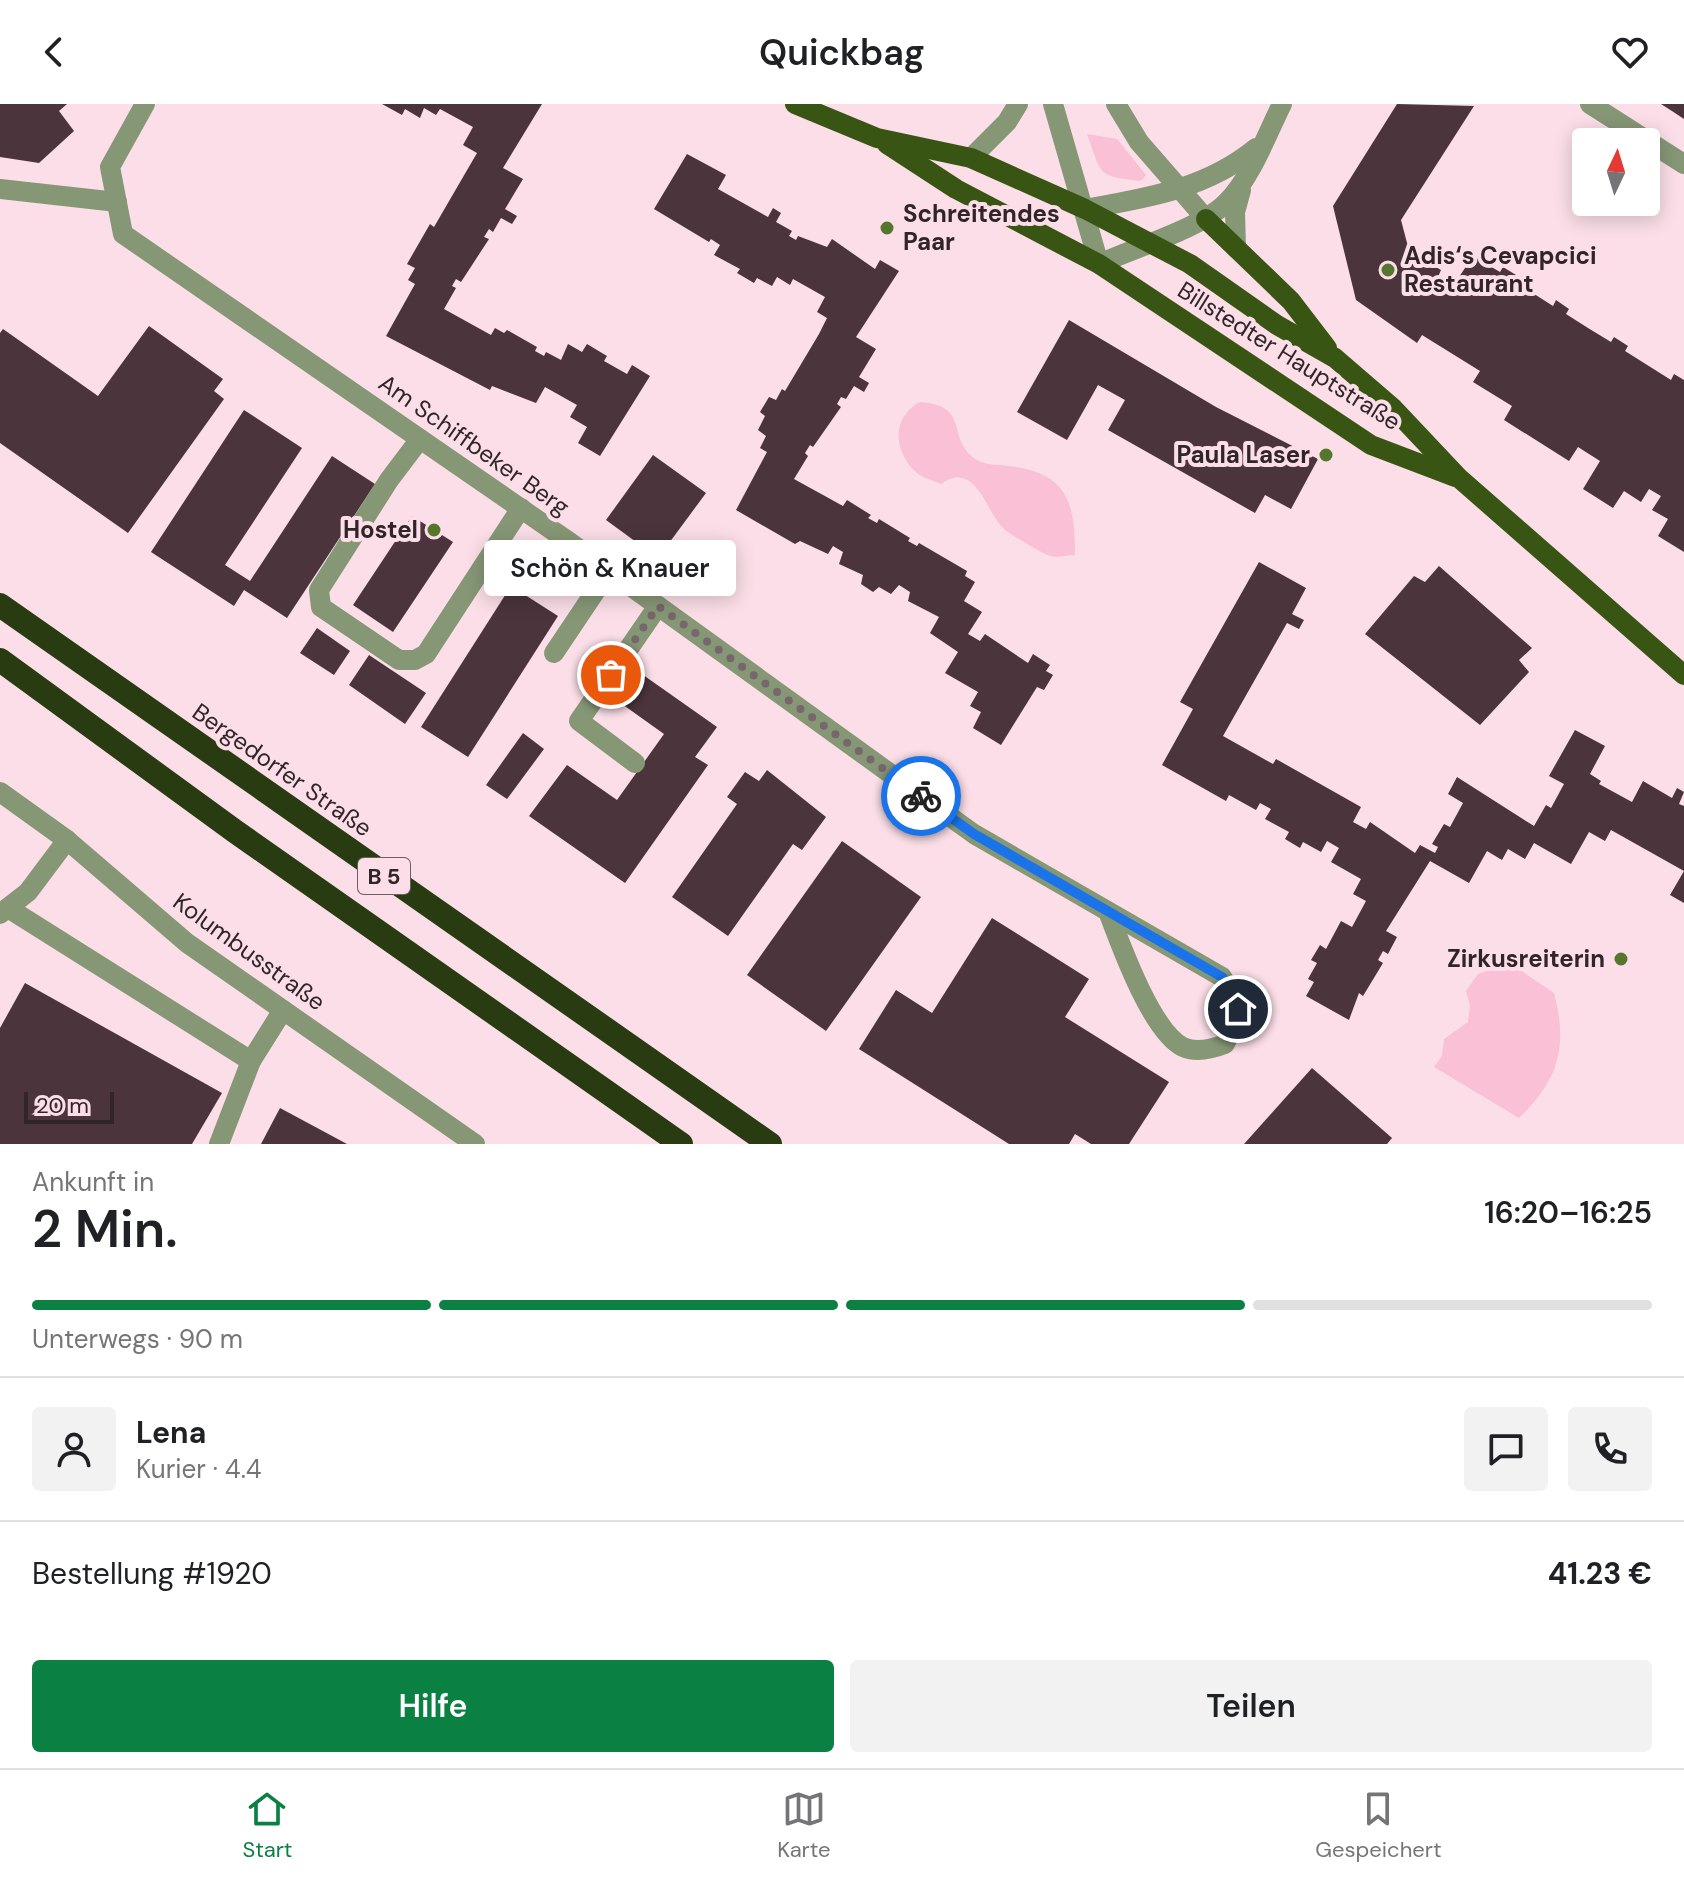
<!DOCTYPE html>
<html lang="de">
<head>
<meta charset="utf-8">
<style>
  :root { --surface:#fff; --page:#f2f2f2; --text:#202124; --muted:#757577; --line:#e0e0e0; --accent:#0b8043 }
  body { margin:0; font-family:"DM Sans",sans-serif; background:var(--page); color:var(--text); height:100vh; display:flex; flex-direction:column; font-size:30px; white-space:nowrap }
  * { box-sizing:border-box; margin:0 }
  p { font-size:26px; color:var(--muted) }
  .icon { flex:none; width:44px; height:44px; fill:none; stroke:currentColor; stroke-width:2; stroke-linecap:round; stroke-linejoin:round }
  .map { position:relative; height:1040px; overflow:hidden }
  .drawer { display:flex; flex-direction:column; background:var(--surface); flex:1 }
  .drawer>* { flex:none }
  .needle { width:52px; rotate:4deg }
  .controls { position:absolute; left:1572px; top:24px; display:grid; gap:16px }
  .controls a { display:grid; place-items:center; width:88px; height:88px; border-radius:8px; background:var(--surface); box-shadow:0 4px 20px #0003; font-size:40px }
  .scale { position:absolute; left:24px; bottom:20px; width:90px; box-sizing:border-box; padding-left:8px; border:4px solid #302529; border-top:0; font-size:22px; line-height:28px; white-space:nowrap; color:#302529; -webkit-text-stroke:6px #fbdee7; paint-order:stroke }
  .pin { position:absolute; display:grid; place-items:center; width:68px; height:68px; color:#fff; margin:-34px; border:4px solid #fff; border-radius:50%; box-shadow:0 2px 8px #0007 }
  .courier { position:absolute; display:grid; place-items:center; width:80px; height:80px; margin:-40px; border:6px solid #1a73e8; border-radius:50%; background:#fff; color:#222; box-shadow:0 2px 10px #0007 }
  .bubble { position:absolute; height:56px; border-radius:8px; background:var(--surface); box-shadow:0 4px 20px #0003; font-size:26px; font-weight:600; line-height:56px; text-align:center }
  .summary em { font-style:normal; font-weight:600 }
  .summary div { display:flex; flex-direction:column-reverse }
  .summary { display:flex; align-items:center; justify-content:space-between; height:136px; padding:0 32px }
  h1 { font-size:52px; font-weight:600; line-height:60px }
  .bar { display:grid; grid-template-columns:repeat(4,1fr); gap:12px 8px; align-content:center; height:96px; padding:0 32px }
  .bar i { height:10px; border-radius:6px; background:var(--line) }
  .bar .on { background:var(--accent) }
  .bar p { grid-column:span 4 }
  .line { display:flex; align-items:center; gap:20px; padding:0 32px; border-top:2px solid var(--line) }
  .line div { flex:1 }
  .round { display:grid; place-items:center; flex:none; width:84px; height:84px; border-radius:8px; background:var(--page) }
  .button { display:flex; gap:16px; margin-top:auto; padding:16px 32px }
  .button a { flex:1; height:92px; border-radius:8px; background:var(--accent); color:#fff; font-size:32px; font-weight:600; line-height:92px; text-align:center }
  .button a+a { background:var(--page); color:var(--text) }
  header { display:flex; justify-content:space-between; align-items:center; height:104px; padding:0 32px; background:var(--surface); font-size:36px; font-weight:600 }
  .tabs { display:flex; justify-content:space-around; align-items:center; height:112px; border-top:2px solid var(--line); background:var(--surface); font-size:22px; color:var(--muted) }
  .tabs a { display:grid; justify-items:center; gap:4px }
  .tabs .on { color:var(--accent) }
  .map>svg:first-child { display:block }
  .green { fill:#fac0d5 }
  .building { fill:#4b343c }
  .lines { fill:none; stroke-linecap:round; stroke-linejoin:round }
  .minor { stroke:#869776; stroke-width:20 }
  .major { stroke:#395513; stroke-width:20 }
  .highway { stroke:#283b11; stroke-width:24 }
  .done { stroke:#77666c; stroke-width:8; stroke-dasharray:0 14.4 }
  .route { stroke:#1a73e8; stroke-width:10 }
  .poi-dot { fill:#55762d; stroke:#fbdee7; stroke-width:3 }
  .labels { text-anchor:middle; stroke-width:8; stroke-linejoin:round; paint-order:stroke }
  .shield { fill:#fbdee7; stroke:#6d5c62; stroke-width:2 }
  .shield-label { font-size:22px; font-weight:bold; fill:#302529 }
  .poi-label { font-size:24px; font-weight:bold; fill:#302529; stroke:#fbdee7; text-anchor:end }
  .street-label { font-size:24px; fill:#302529; stroke:#fbdee7 }
</style>
</head>
<body>
<header><svg class="icon" aria-label="back" viewBox="0 0 24 24"><path d="M15 5l-7 7 7 7"/></svg>Quickbag<svg class="icon" aria-label="heart" viewBox="0 0 24 24"><path d="M12 20l-8-8c-3-5 5-10 8-4 3-6 11-1 8 4z"/></svg></header>
<div class="map">
<svg width="1684" height="1040" viewBox="0 0 1684 1040">
  <rect width="100%" height="100%" fill="#fbdee7"/>
  <g class="green">
    <path d="M1087,30l30,5 29,36 -5,6c-45,-5 -39,-6 -54,-47z"/>
    <path d="M920,298c51,4 26,35 54,56 10,8 22,6 35,8 58,7 66,35 66,89 -7,0 -18,3 -25,1 -7,-2 -43,-23 -48,-29 -16,-17 -27,-67 -61,-43 -7,-3 -18,-6 -24,-11 -24,-21 -26,-56 3,-71z"/>
    <path d="M1495,864l25,2 34,23c14,53 5,87 -35,125l-85,-51 8,-11 2,-17 24,-17 2,-16 -4,-15 12,-17z"/>
  </g>
  <g class="building">
    <path d="M0,0h67l-8,7 15,20 -35,32 -39,-6z"/>
    <path d="M382,0h160l-39,64 20,11 -18,30 12,7 -5,8 -11,-6 -8,14 -4,-3 -5,8 5,2 -28,43 -5,-3 -4,7 4,2 -12,21 47,26 4,-7 9,5 3,-3 30,17 -2,4 9,5 2,-4 15,8 7,-16 14,8 5,-8 20,12 -3,5 23,13 5,-9 18,11 -50,80 -22,-13 9,-16 -17,-10 7,-12 -32,-18 -9,16 -44,-17 -2,4 -104,-54 29,-52 -7,-4 7,-12 -8,-4 23,-40 4,3 43,-74 -14,-8 10,-18 -33,-18 -4,6 -12,-7 -4,10 -15,-9 -3,6z"/>
    <path d="M1397,0l77,2 -73,114 10,38 8,-1 22,13 -3,7 15,9 20,-30 27,16 3,-5 13,8 -4,5 41,26 3,-6 13,9 -3,5 22,14 23,14 3,-5 14,9 -3,5 46,29 3,-6 10,6v172l-26,-16 10,-17 -16,-9 9,-14 -12,-7 -8,13 -17,-11 -11,17 -30,-19 17,-28 -22,-14 -9,14 -65,-41 8,-14 -39,-24 7,-11 -58,-36 -5,8 -61,-43 -23,-94z"/>
    <path d="M1661,0h23v15l-9,-6z"/>
    <path d="M687,50l39,21 -8,14 50,28 5,-9 8,5 -5,9 16,9 -3,5 7,4 2,-4 29,11 5,-8 43,30 5,-9 19,11 -43,66 20,12 -17,28 10,6 -5,9 -10,-6 -8,13 -5,-2 -4,7 4,3 -28,40 -3,-2 -5,8 3,3 -14,23 49,27 4,-6 24,15 -3,3 9,5 2,-4 31,19 -2,3 9,5 2,-3 48,28 -2,5 10,6 -11,19 18,11 -14,22 12,7 5,-7 43,29 5,-9 17,11 -4,6 7,4 -9,15 -7,-3 -36,58 -28,-17 8,-16 -11,-6 8,-14 -33,-19 13,-21 -28,-19 9,-16 -31,-16 2,-9 -11,-7 -8,9 -12,-7 -6,5 -12,-8 2,-9 -24,-11 4,-12 -10,-6 -5,8 -28,-13 -5,3 -59,-34 31,-58 -7,-4 6,-12 -8,-6 7,-14 -5,-4 9,-15 7,3 6,-11 3,2 34,-57 8,-16 -10,-6 8,-15 -32,-18 -3,6 -13,-8 -5,9 -15,-8 -3,5 -17,-10 3,-4 -26,-14 6,-10 -9,-6 -2,3 -55,-33z"/>
    <path d="M1069,216l147,87 102,52 -27,50 -26,-14 -10,18 -147,-83 17,-30 -27,-15 -31,55 -50,-28z"/>
    <path d="M149,222l74,53 -9,12 10,8 -96,134 -128,-90v-110l3,-4 95,67z"/>
    <path d="M244,306l58,38 -77,117 25,16 82,-125 43,28 -88,134 -43,-28 -10,16 -83,-54z"/>
    <path d="M653,351l53,38 -48,65 -52,-38z"/>
    <path d="M412,412l41,26 -60,90 -40,-27z"/>
    <path d="M1259,458l47,26 -14,26 12,6 -5,9 -12,-6 -64,113 50,28 3,-5 85,48 -8,15 13,7 4,-7 45,31 5,-8 15,8 3,-6 -6,-3 12,-20 6,3 13,-24 -15,-9 9,-17 77,49 12,-21 5,3 13,-24 -15,-8 26,-46 30,16 -15,28 11,7 -2,3 33,18 11,-21 29,17 5,-10 7,4 -5,12 5,2v97l-14,-8 14,-24 -73,-41 -6,11 -16,-9 -18,32 -37,-21 -9,16 -17,-10 -6,11 -15,-9 -18,32 -39,-22 -44,70 11,6 -9,17 -5,-3 -5,9 5,3 -20,33 -4,-3 -10,27 -43,-24 8,-14 -6,-3 9,-16 -6,-3 9,-15 6,4 15,-28 11,6 14,-26 -13,-7 8,-15 -30,-17 8,-14 -12,-7 -6,11 -18,-10 -3,6 -15,-9 4,-7 -24,-13 6,-10 -11,-6 -4,7 -27,-15 -3,6 -64,-36 31,-56 -13,-7z"/>
    <path d="M1439,462l93,82 -13,12 10,12 -49,53 -115,-91 49,-58 11,6z"/>
    <path d="M511,482l47,30 -90,141 -47,-30z"/>
    <path d="M317,524l33,23 -16,24 -34,-22z"/>
    <path d="M369,551l57,38 -21,31 -56,-39z"/>
    <path d="M629,561l88,62 -22,30 13,8 -83,118 -96,-67 38,-51 50,35 47,-66 -56,-40z"/>
    <path d="M523,629l21,16 -37,50 -21,-14z"/>
    <path d="M767,666l59,47 -24,33 -9,-6 -65,92 -56,-39 65,-93 -10,-7 18,-25 14,9z"/>
    <path d="M842,737l79,56 -95,134 -79,-56z"/>
    <path d="M992,814l97,61 -24,38 104,65 -40,62h-38l-16,-10 -6,10h-60l-150,-95 37,-59 36,23z"/>
    <path d="M25,879l197,110 -30,51h-192v-116z"/>
    <path d="M1312,964l80,70 -5,6h-143z"/>
    <path d="M280,1004l67,36h-86z"/>
  </g>
  <g class="lines">
    <g class="minor">
      <path d="M145,0l-35,63 13,67 445,307 406,293 248,143c17,25 16,40 3,67 -13,5 -29,9 -42,3 -31,-15 -62,-101 -74,-133"/>
      <path d="M1053,0l46,160c35,-16 103,-36 128,-62 25,-26 39,-66 55,-98"/>
      <path d="M1116,0l23,38 67,77"/>
      <path d="M1590,0l94,60"/>
      <path d="M971,54l36,-36 11,-18"/>
      <path d="M0,85l117,13"/>
      <path d="M1085,105c62,-11 121,-20 171,-61"/>
      <path d="M1236,144l-1,-36 6,-22"/>
      <path d="M420,335l-31,41 -70,110 2,17 78,53h16l11,-6 95,-146"/>
      <path d="M554,549l55,-82"/>
      <path d="M635,659l-56,-42 79,-115"/>
      <path d="M0,688l67,48 120,103 288,201"/>
      <path d="M8,804l243,153"/>
      <path d="M0,810l28,-22 39,-52"/>
      <path d="M219,1040l32,-83 32,-51"/>
    </g>
    <g class="major">
      <path d="M795,0l82,34 94,20 114,51 105,55 87,61 58,33 58,50 66,70 225,197"/>
      <path d="M887,40l69,45 143,75 272,181 84,32"/>
      <path d="M1206,115l85,82 36,47"/>
    </g>
    <g class="highway">
      <path d="M0,501l770,539"/>
      <path d="M0,556l236,172 445,312"/>
    </g>
  </g>
  <g class="lines">
    <path class="done" d="M611,571l47,-69 263,190"/>
    <path class="route" d="M921,692l53,38 248,143 11,15 5,17"/>
  </g>
  <g class="poi-dot">
    <circle cx="887" cy="124" r="8"/>
    <circle cx="1388" cy="166" r="8"/>
    <circle cx="1326" cy="351" r="8"/>
    <circle cx="434" cy="426" r="8"/>
    <circle cx="1621" cy="855" r="8"/>
  </g>
  <g class="labels">
    <rect class="shield" x="358" y="754" width="52" height="36" rx="6"/>
    <g class="shield-label">
      <text x="384" y="780">B 5</text>
    </g>
    <g class="poi-label">
      <text x="903" y="118" text-anchor="start">Schreitendes<tspan x="903" dy="28">Paar</tspan></text>
      <text x="1404" y="160" text-anchor="start">Adis‘s Cevapcici<tspan x="1404" dy="28">Restaurant</tspan></text>
      <text x="1310" y="359">Paula Laser</text>
      <text x="418" y="434">Hostel</text>
      <text x="1605" y="863">Zirkusreiterin</text>
    </g>
    <g class="street-label">
      <text transform="translate(1289 252) rotate(32)" y="8">Billstedter Hauptstraße</text>
      <text transform="translate(474 341) rotate(35)" y="8">Am Schiffbeker Berg</text>
      <text transform="translate(282 666) rotate(35)" y="8">Bergedorfer Straße</text>
      <text transform="translate(249 848) rotate(36)" y="8">Kolumbusstraße</text>
    </g>
  </g>
</svg>
<div class="controls">
<a><svg class="needle" viewBox="-14 -14 28 28"><path d="M0-13l5 13h-10z" fill="#e53935"/><path d="M0 13l5-13h-10z" fill="#757577"/></svg></a>
</div>
<div class="scale">20 m</div>
<div class="pin" style="left:611px;top:571px;background:#ea580c"><svg class="icon" aria-label="bag" viewBox="0 0 24 24"><path d="M5 8h14l-1 12H6zM9 8a3 3 0 0 1 6 0"/></svg></div>
<div class="pin" style="left:1238px;top:905px;background:#1f2937"><svg class="icon" aria-label="home" viewBox="0 0 24 24"><path d="M3 11l9-7 9 7M6 9v11h12V9"/></svg></div>
<div class="courier" style="left:921px;top:692px"><svg class="icon" aria-label="bike" viewBox="0 0 24 24"><circle cx="6" cy="16" r="4"/><circle cx="18" cy="16" r="4"/><path d="M6 16l4-8h5l3 8M10 8l3 8H6M13 5h3"/></svg></div>
<div class="bubble" style="left:484px;top:436px;width:252px">Schön &amp; Knauer</div>
</div>
<section class="drawer">
<div class="summary"><div><h1>2 Min.</h1><p>Ankunft in</p></div><em>16:20–16:25</em></div>
<div class="bar"><i class="on"></i><i class="on"></i><i class="on"></i><i></i><p>Unterwegs · 90 m</p></div>
<div class="line" style="height:144px"><a class="round"><svg class="icon" aria-label="person" viewBox="0 0 24 24"><circle cx="12" cy="8" r="4"/><path d="M4 21q1-7 8-7t8 7"/></svg></a><div><b>Lena</b><p>Kurier · 4.4</p></div><a class="round"><svg class="icon" aria-label="chat" viewBox="0 0 24 24"><path d="M4 5h16v11H9l-5 4z"/></svg></a><a class="round"><svg class="icon" aria-label="phone" viewBox="0 0 24 24"><path d="M5 4h4l2 5-3 2q2 4 5 5l2-3 5 2v4C11 20 4 13 5 4z"/></svg></a></div>
<div class="line" style="height:104px"><div>Bestellung #1920</div><b>41.23 €</b></div>
<div class="button"><a>Hilfe</a><a>Teilen</a></div>
</section>
<nav class="tabs">
<a class="on"><svg class="icon" aria-label="home" viewBox="0 0 24 24"><path d="M3 11l9-7 9 7M6 9v11h12V9"/></svg>Start</a>
<a><svg class="icon" aria-label="map" viewBox="0 0 24 24"><path d="M3 6l6-2 6 2 6-2v14l-6 2-6-2-6 2zM9 4v14M15 6v14"/></svg>Karte</a>
<a><svg class="icon" aria-label="saved" viewBox="0 0 24 24"><path d="M7 4h10v16l-5-4-5 4z"/></svg>Gespeichert</a>
</nav>
</body>
</html>
